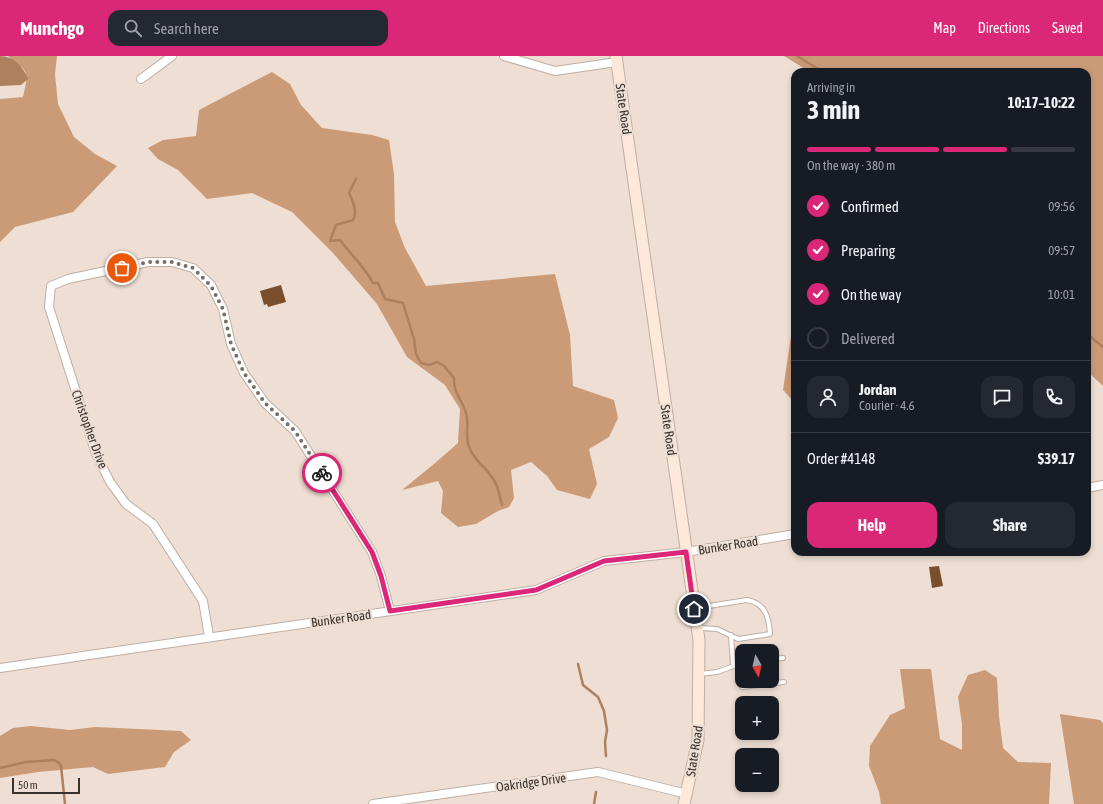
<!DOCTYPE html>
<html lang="en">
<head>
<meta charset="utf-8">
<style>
  :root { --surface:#171b24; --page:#242831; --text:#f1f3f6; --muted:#9ea1a6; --line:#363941; --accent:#db2777 }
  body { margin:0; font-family:"Asap Condensed",sans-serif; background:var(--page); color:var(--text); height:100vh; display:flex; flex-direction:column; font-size:15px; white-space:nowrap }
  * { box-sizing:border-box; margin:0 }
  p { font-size:13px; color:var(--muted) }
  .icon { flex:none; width:22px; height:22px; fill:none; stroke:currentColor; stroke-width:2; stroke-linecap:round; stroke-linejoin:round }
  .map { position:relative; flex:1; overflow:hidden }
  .side { position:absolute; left:791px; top:12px; width:300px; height:488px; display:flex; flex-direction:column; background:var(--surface); border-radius:12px; box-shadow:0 2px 6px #0003 }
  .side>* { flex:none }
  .needle { width:26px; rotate:172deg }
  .controls { position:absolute; left:735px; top:588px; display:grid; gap:8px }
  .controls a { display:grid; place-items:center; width:44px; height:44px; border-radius:8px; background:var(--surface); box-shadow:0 2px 6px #0003; font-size:20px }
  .scale { position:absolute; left:12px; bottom:10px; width:68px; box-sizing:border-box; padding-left:4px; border:2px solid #38322e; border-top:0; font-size:11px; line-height:14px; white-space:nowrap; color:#38322e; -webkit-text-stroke:3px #eeded3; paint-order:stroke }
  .pin { position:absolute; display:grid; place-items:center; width:34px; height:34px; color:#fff; margin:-17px; border:2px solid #fff; border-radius:50%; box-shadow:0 1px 4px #0007 }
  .courier { position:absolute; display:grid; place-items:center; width:40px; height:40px; margin:-20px; border:3px solid #db2777; border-radius:50%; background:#fff; color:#222; box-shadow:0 1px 5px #0007 }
  .summary em { font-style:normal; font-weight:700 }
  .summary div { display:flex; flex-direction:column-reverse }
  .summary { display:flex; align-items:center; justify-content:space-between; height:68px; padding:0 16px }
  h1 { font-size:26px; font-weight:700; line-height:30px }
  .bar { display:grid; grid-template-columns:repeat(4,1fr); gap:6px 4px; align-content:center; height:48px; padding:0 16px }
  .bar i { height:5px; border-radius:3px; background:var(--line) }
  .bar .current { background:var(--accent) }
  .bar p { grid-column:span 4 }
  .line { display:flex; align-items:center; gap:10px; padding:0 16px; border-top:1px solid var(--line) }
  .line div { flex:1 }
  .round { display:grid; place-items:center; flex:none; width:42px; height:42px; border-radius:12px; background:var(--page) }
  ol { padding:0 16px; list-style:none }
  li { display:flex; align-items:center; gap:12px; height:44px }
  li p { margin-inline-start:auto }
  li .icon { padding:4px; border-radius:50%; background:var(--accent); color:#fff; stroke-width:4 }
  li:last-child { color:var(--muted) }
  li i { width:22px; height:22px; border:2px solid var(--line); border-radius:50% }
  .primary-button { display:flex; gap:8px; margin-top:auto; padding:8px 16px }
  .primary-button a { flex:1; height:46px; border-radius:12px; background:var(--accent); color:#fff; font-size:16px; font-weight:700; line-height:46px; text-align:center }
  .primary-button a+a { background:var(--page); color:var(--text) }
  header { display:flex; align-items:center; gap:24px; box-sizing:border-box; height:56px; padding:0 20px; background:var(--accent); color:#fff }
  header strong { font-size:19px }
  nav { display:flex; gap:22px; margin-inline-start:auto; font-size:14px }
  .search { width:280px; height:36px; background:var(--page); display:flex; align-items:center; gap:10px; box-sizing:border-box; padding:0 14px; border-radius:12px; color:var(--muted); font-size:15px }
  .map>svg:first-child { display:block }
  .forest { fill:#cb9b78 }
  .water { fill:#af805e }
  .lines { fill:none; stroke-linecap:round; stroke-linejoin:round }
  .stream { stroke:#af805e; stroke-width:2.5 }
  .building { fill:#7a4e2d }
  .lane-casing { stroke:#beaea4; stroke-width:6 }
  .street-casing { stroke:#beaea4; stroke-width:10 }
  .secondary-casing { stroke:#beaea4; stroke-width:13 }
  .lane { stroke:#fff; stroke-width:4 }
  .street { stroke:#fff; stroke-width:8 }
  .secondary { stroke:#fde8da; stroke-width:11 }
  .done { stroke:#786e68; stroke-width:4; stroke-dasharray:0 7.2 }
  .route { stroke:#db2777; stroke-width:5 }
  .labels { text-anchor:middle; stroke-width:4; stroke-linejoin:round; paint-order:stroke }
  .street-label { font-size:13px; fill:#38322e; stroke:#eeded3 }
</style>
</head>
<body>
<header>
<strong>Munchgo</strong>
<div class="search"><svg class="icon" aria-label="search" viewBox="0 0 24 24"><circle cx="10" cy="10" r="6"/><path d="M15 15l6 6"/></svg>Search here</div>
<nav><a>Map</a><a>Directions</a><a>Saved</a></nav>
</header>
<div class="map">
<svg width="1103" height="748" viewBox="0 0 1103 748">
  <rect width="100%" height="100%" fill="#eeded3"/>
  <g class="forest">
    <path d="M8,0h49l-2,18 3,30 16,33 21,17 22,12 -44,46 -58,15 -15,15v-143l23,-2c6,-25 6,-26 -15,-41z"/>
    <path d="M784,0h319v330l-16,-15v-299h-277z"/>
    <path d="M272,16l18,12 11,21 21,23 50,7 17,5 5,34 1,48 10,26 21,38 129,-12 15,61 3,51 41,14 4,18 -9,19 -20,12 8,35 -7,15 -33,-9 -10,-14 -16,-14 -20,8 3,28 -5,9 -11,4 -22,13 -18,3 -17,-14 2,-22 -5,-10 -36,9 32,-26 24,-21 2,-34 -15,-24 -38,-28 -30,-53 -44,-51 -41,-41 -40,-19 -45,6 -29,-29 -20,-11 -10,-11 15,-8 33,-4 3,-26z"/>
    <path d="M795,253v94l-12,-13z"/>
    <path d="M900,613h31l9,70 22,11v-26l-4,-27 10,-22 17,-5 12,8 2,38 4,32 15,14 33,1 -2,41h-168l-2,-12 -10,-26 1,-20 20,-31 15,-7z"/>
    <path d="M1060,658l40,6 3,3v81h-29z"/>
    <path d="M31,670l39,4 25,-3 86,4 10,9 -17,12 -9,15 -57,7 -15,-7 -55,5 -38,6v-42l13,-8z"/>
  </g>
  <path class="water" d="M0,0c14,0 23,10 28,23l-7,6 -21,1z"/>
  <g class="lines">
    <g class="stream">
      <path d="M797,0l26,16"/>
      <path d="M356,123l-7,14c4,8 9,19 4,27l-17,5 -6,16 10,-1c11,15 24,26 33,43h5l7,16 18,4 11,36 2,15 5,9 8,2 8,-3 7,4 10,12c-1,13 7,21 11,32 6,13 -2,26 5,39 5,12 14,17 21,27 7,7 8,19 11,29"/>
      <path d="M1087,278l16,13"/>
      <path d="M578,608l5,21 15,12 6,14 3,19 -2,12 1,14"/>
      <path d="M0,712l26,-6 28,-2 4,2 3,4 4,38"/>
      <path d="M594,748l2,-12"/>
    </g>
  </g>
  <g class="building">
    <path d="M281,229l5,17 -18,5 -1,-3 -3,1 -4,-14z"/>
    <path d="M939,510l4,20 -11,2 -3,-21z"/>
  </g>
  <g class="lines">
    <defs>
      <g id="lane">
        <path d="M696,552l51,-8c18,3 22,17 23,34l-32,5 -21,-10 -18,-1"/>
        <path d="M731,579l2,30"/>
        <path d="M772,603l11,-1"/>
        <path d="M739,607l3,24 42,-5"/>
        <path d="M700,618l17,-2 25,-9"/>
      </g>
      <g id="street">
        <path d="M504,0l51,15 62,-9"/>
        <path d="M141,23l31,-23"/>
        <path d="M1087,432l16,-3"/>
        <path d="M209,580l-6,-35 -50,-77 -27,-20 -16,-22 -14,-28 -47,-147 2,-21 17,-7 80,-17h24l21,6 18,17 12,24 8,35 13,29 21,30 30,28 77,121 9,24 9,35"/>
        <path d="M0,612l536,-78 68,-29 82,-9 109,-18"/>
        <path d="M373,748l225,-32 89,22"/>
      </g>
      <path id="secondary" d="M616,0l83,584 -1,100 -14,64"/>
    </defs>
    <use href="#lane" class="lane-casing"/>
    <use href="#street" class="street-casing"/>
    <use href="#secondary" class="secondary-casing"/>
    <use href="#lane" class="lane"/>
    <use href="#street" class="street"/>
    <use href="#secondary" class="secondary"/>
  </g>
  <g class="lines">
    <path class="done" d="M122,212l26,-6h24l21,6 18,18 12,23 8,35 13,29 21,30 30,28 27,42"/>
    <path class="route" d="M322,417l50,79 9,24 9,35 146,-21 68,-29 82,-9 8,57"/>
  </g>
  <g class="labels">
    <g class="street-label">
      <text transform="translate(624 53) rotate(82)" y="5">State Road</text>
      <text transform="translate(90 373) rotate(70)" y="5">Christopher Drive</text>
      <text transform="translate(669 374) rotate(82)" y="5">State Road</text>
      <text transform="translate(728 489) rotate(-9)" y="5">Bunker Road</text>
      <text transform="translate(341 562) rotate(-8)" y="5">Bunker Road</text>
      <text transform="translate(694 695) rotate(-81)" y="5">State Road</text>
      <text transform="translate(531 726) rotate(-8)" y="5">Oakridge Drive</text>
    </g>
  </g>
</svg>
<div class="controls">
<a><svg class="needle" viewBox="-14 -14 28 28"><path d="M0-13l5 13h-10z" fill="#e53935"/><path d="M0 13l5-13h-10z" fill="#9ea1a6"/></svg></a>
<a>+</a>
<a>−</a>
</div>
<div class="scale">50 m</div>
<div class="pin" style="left:122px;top:212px;background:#ea580c"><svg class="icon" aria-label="bag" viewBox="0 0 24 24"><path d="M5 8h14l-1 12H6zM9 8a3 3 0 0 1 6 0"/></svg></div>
<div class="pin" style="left:694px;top:553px;background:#1f2937"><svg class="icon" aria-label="home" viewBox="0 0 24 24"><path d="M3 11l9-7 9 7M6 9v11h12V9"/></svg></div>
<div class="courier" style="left:322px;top:417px"><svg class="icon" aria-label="bike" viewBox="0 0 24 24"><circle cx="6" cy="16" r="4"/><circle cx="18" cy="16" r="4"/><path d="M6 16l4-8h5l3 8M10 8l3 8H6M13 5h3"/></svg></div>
<section class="side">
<div class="summary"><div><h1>3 min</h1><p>Arriving in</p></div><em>10:17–10:22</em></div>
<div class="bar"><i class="current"></i><i class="current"></i><i class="current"></i><i></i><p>On the way · 380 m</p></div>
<ol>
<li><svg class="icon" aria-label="check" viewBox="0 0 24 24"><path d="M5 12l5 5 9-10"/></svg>Confirmed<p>09:56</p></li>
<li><svg class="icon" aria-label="check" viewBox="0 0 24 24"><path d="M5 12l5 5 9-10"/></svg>Preparing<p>09:57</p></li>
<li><svg class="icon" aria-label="check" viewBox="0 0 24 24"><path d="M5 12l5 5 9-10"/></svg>On the way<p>10:01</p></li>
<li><i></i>Delivered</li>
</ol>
<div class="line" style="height:72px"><a class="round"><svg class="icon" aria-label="person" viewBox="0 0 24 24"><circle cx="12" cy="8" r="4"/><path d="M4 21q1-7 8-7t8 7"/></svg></a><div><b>Jordan</b><p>Courier · 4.6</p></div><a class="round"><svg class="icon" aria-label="chat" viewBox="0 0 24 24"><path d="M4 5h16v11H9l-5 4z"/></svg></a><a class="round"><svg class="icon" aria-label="phone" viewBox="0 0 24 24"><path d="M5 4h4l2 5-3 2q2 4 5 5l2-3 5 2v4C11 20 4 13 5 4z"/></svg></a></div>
<div class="line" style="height:52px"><div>Order #4148</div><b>$39.17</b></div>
<div class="primary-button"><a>Help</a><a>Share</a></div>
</section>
</div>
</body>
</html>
